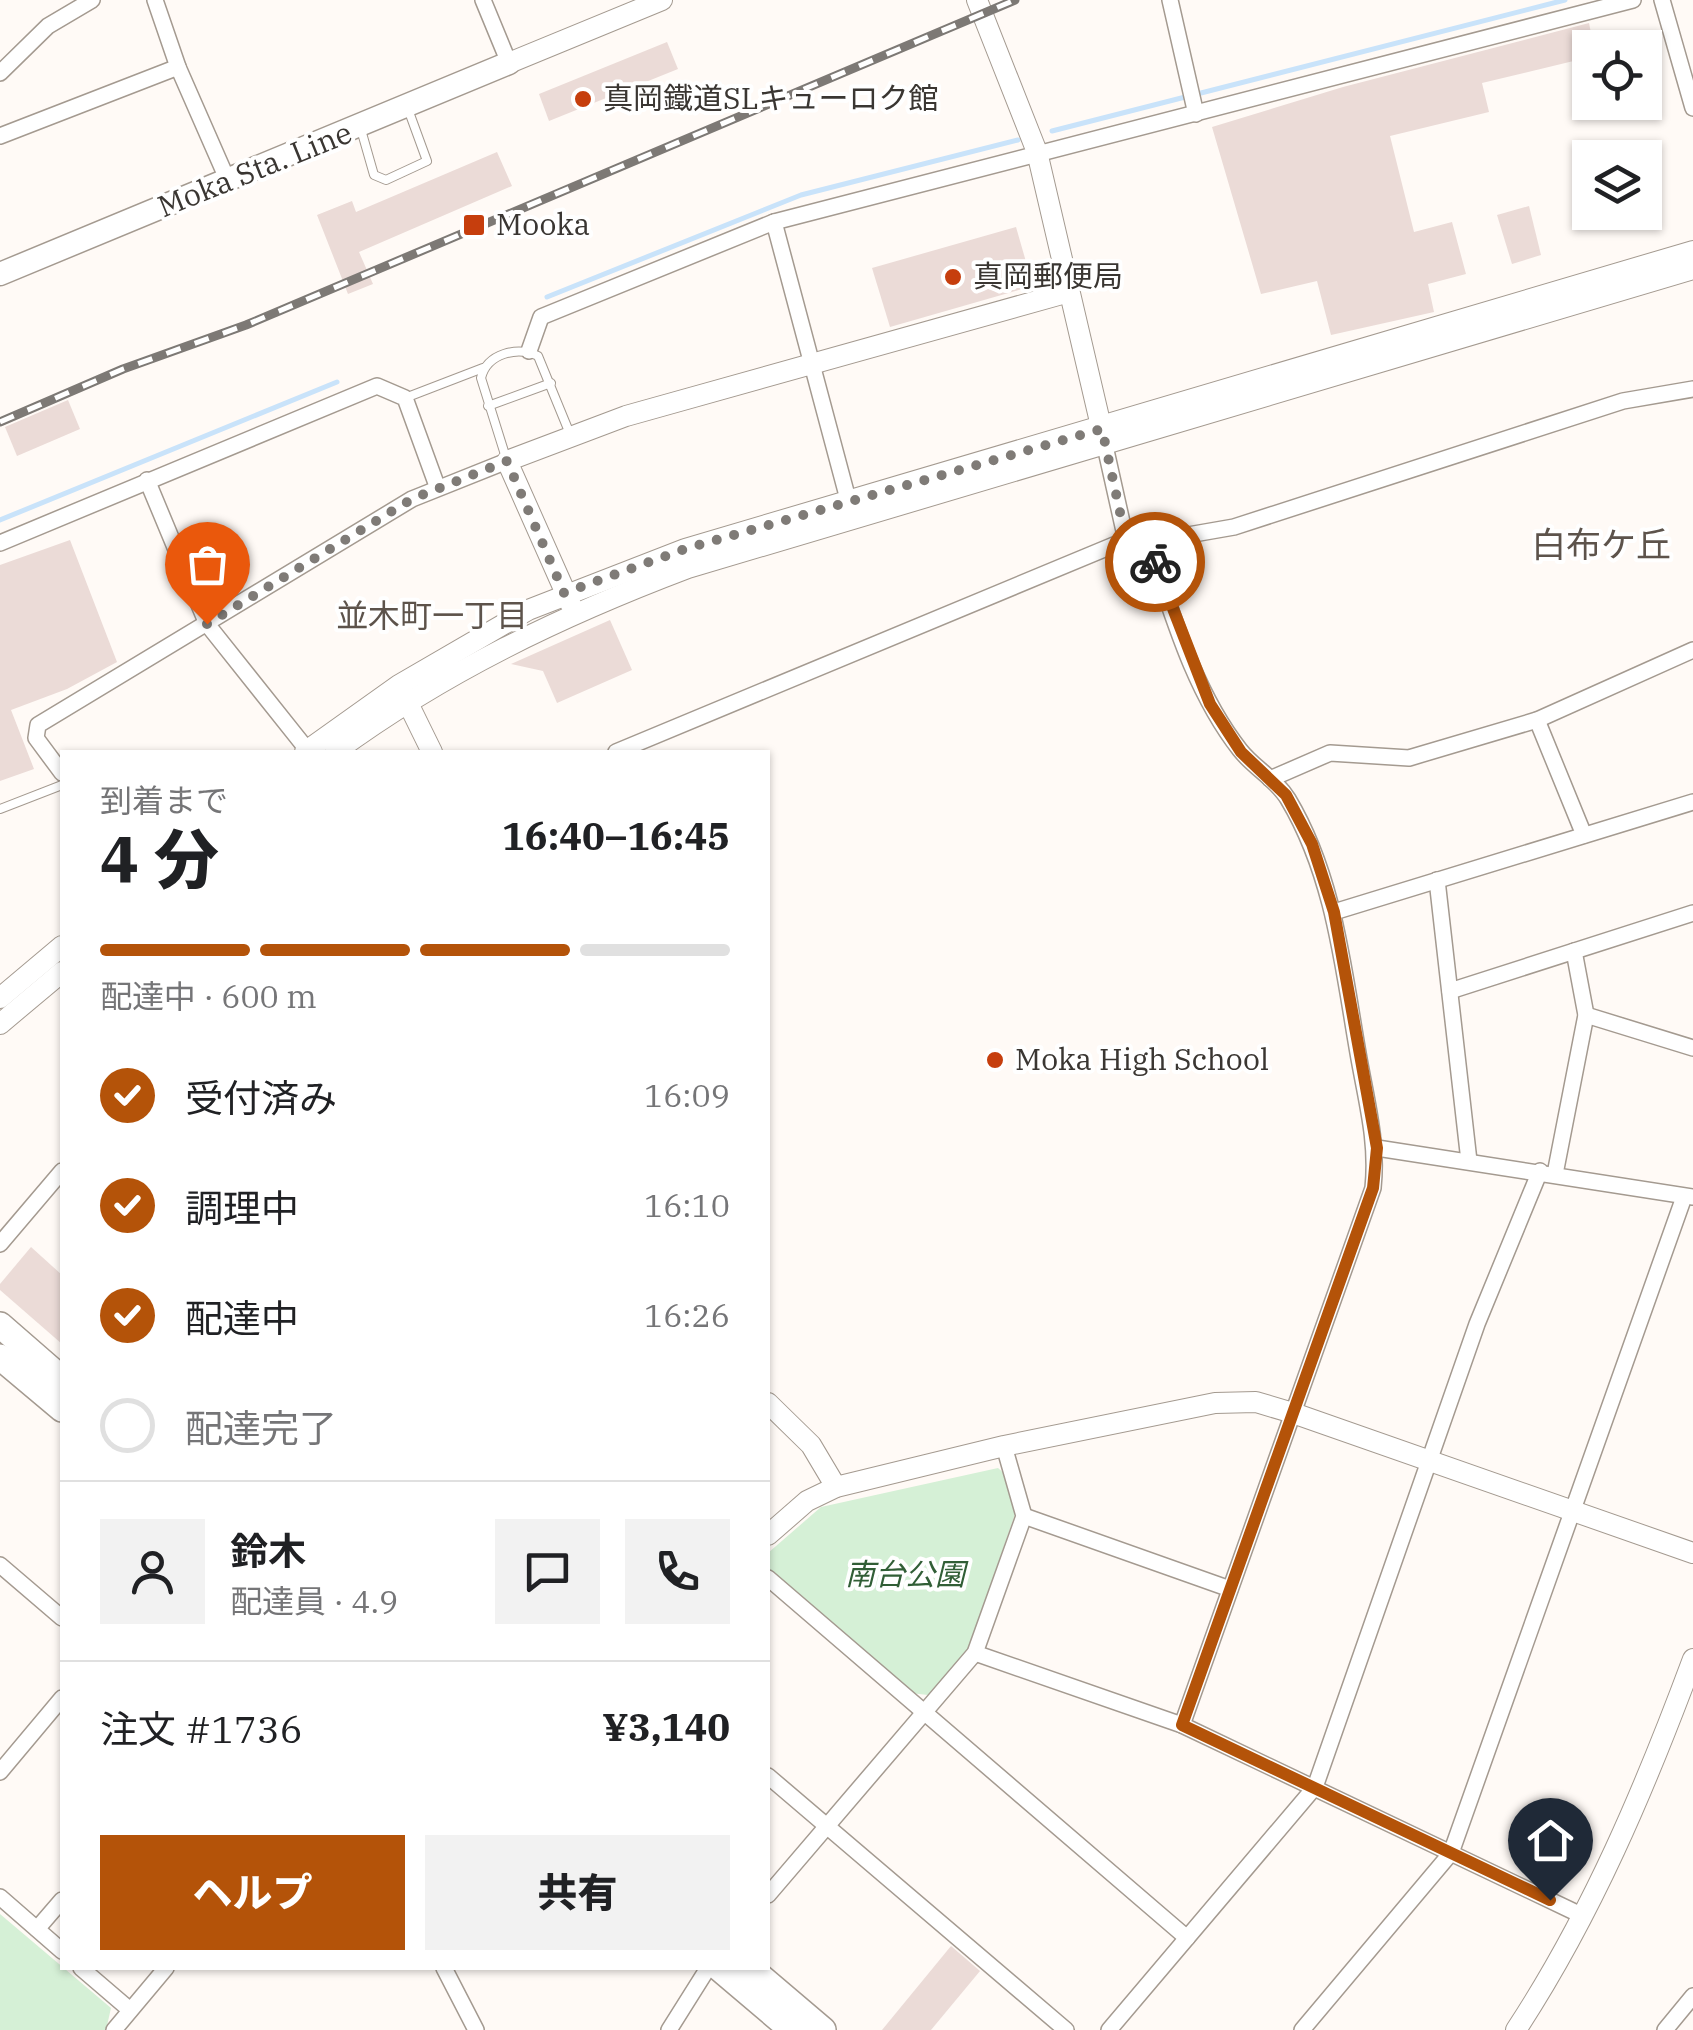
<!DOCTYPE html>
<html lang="ja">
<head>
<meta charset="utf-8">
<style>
  :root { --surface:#fff; --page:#f2f2f2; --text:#202124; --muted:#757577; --line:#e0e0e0; --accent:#b45309 }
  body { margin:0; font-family:"IBM Plex Serif","Noto Sans JP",serif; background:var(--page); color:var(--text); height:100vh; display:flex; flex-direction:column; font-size:38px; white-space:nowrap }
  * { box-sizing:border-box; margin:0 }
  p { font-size:32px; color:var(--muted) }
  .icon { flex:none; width:55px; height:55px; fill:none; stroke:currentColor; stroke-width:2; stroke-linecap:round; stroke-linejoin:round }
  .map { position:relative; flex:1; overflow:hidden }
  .drawer { position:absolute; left:60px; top:750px; width:710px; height:1220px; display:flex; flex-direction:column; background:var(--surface); border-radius:0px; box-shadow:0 2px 8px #0004 }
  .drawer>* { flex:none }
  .fabs { position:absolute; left:1572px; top:30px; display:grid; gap:20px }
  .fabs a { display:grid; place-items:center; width:90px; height:90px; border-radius:0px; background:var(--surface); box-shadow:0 2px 8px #0004; font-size:50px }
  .pin { position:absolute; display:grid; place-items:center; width:85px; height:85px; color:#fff; margin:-102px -42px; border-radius:50% 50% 50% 0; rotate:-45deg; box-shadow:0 0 10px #0007 }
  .pin .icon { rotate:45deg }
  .courier { position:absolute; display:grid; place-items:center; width:100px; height:100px; margin:-50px; border:8px solid #b45309; border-radius:50%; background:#fff; color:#222; box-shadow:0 2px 12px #0007 }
  .summary em { font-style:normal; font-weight:800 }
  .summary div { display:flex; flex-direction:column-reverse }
  .summary { display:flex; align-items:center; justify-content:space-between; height:170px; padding:0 40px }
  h1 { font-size:65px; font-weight:800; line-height:75px }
  .bar { display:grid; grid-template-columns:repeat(4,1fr); gap:15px 10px; align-content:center; height:120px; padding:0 40px }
  .bar i { height:12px; border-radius:8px; background:var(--line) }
  .bar .active { background:var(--accent) }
  .bar p { grid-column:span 4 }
  .line { display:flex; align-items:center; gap:25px; padding:0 40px; border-top:2px solid var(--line) }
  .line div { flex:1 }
  .round { display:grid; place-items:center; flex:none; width:105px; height:105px; border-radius:0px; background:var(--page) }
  ol { padding:0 40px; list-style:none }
  li { display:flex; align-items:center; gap:30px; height:110px }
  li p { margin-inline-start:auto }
  li .icon { padding:10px; border-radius:50%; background:var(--accent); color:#fff; stroke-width:4 }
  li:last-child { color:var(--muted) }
  li i { width:55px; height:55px; border:5px solid var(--line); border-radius:50% }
  .primary-button { display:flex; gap:20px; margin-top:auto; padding:20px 40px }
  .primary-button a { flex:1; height:115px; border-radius:0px; background:var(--accent); color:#fff; font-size:40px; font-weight:800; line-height:115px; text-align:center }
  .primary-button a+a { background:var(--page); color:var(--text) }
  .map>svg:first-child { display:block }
  .green { fill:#d5f0d6 }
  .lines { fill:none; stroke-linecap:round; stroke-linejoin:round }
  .stream { stroke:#c9e3fa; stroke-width:5 }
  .building { fill:#ebdbd7 }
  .service-casing { stroke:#a49a90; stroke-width:10 }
  .minor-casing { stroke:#a49a90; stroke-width:18 }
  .tertiary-casing { stroke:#a49a90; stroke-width:22 }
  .secondary-casing { stroke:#a49a90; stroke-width:25 }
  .primary-casing { stroke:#a49a90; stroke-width:28 }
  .service { stroke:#fff; stroke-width:8 }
  .minor { stroke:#fff; stroke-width:15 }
  .tertiary { stroke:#fff; stroke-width:20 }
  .secondary { stroke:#fff; stroke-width:22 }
  .primary { stroke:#fff; stroke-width:25 }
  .rail-casing { stroke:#7d7975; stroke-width:9 }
  .rail { stroke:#fff; stroke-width:5; stroke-dasharray:15; stroke-linecap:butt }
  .done { stroke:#7f7b77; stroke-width:10; stroke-dasharray:0 18 }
  .route { stroke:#b45309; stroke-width:12 }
  .poi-dot { fill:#c63e0d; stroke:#fff; stroke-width:4 }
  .labels { text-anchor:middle; stroke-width:8; stroke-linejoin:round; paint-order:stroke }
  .poi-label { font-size:30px; fill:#3a3632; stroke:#fff; text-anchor:start }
  .street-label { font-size:30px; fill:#3a3632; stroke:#fff }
  .park-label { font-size:30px; font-style:italic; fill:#315e36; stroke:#fff }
  .neighbourhood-label { font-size:32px; fill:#5d534b; stroke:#fff }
  .quarter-label { font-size:35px; fill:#5d534b; stroke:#fff }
</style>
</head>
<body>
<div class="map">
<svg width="1693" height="2030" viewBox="0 0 1693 2030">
  <rect width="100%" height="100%" fill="#fffaf6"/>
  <g class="green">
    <path d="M998,1468l8,7 9,39 -47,136 -40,45 -18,-2 -142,-123v-17l53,-46z"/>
    <path d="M0,1914l111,94 -5,22h-106z"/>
  </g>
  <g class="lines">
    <g class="stream">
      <path d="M1052,131l513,-131"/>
      <path d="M547,297l254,-102 217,-55"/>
      <path d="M0,520l337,-138"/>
    </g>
  </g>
  <g class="building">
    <path d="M1589,23l5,25h-4v9l-108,26 7,29 -99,24 24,96 38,-10 14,52 -38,10 6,28 -103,23 -14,-54 -56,13 -49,-167 131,-40z"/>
    <path d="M667,42l11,27 -129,52 -10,-27z"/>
    <path d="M497,152l15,34 -153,66 14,32 -25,10 -31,-79 35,-14 4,11z"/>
    <path d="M1529,206l12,49 -29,9 -15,-49z"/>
    <path d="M1016,227l17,59 -143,41 -18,-59z"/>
    <path d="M68,400l12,29 -63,27 -12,-29z"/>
    <path d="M70,540l47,122 -50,27 -56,21 23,59 -34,12v-216z"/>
    <path d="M610,620l22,50 -75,33 -14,-32 -32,-7z"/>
    <path d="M31,1247l31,28v69l-62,-54v-6z"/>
    <path d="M951,1946l29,25 -49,59h-49z"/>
  </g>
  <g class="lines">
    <defs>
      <g id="service">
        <path d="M360,126l14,49 12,5 41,-19 -19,-52"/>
        <path d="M405,398l78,-30"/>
        <path d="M488,406l63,-23"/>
        <path d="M507,461l-26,-83c6,-25 37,-32 57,-22l32,78"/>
        <path d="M0,809l62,-24"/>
      </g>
      <g id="minor">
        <path d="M155,0l23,67 50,114"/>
        <path d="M483,0l26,63"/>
        <path d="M1170,0l26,114"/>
        <path d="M1662,0l31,108"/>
        <path d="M0,73l48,-47 44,-26"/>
        <path d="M0,136l178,-69"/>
        <path d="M774,222l75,281"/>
        <path d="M529,351l12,-34 233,-95 859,-222"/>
        <path d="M1105,446l21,94"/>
        <path d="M147,480l60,144 102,128"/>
        <path d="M1148,542c24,71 45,148 92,208 14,18 36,29 48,49 46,77 55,168 70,254 8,47 20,88 15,135l-191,537"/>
        <path d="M0,543l377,-157 28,12 32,88"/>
        <path d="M1537,720l47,115"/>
        <path d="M616,752l510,-212 22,2 86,-15 389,-126 70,-12"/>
        <path d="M62,773l-26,-35 2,-13 374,-226 95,-38"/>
        <path d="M1270,779l60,-26 79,5 128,-38 156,-70"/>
        <path d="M1437,880l32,281"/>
        <path d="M1334,912l359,-110"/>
        <path d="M1450,991l243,-78"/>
        <path d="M1586,1015l107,33"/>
        <path d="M1377,1148l316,49"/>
        <path d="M1555,1174l31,-159 -12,-64"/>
        <path d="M0,1244l62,-73"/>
        <path d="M1024,1516l206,73"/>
        <path d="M0,1565l62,53"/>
        <path d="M768,1578l419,360"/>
        <path d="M975,1653l207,72 401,191"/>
        <path d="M0,1772l62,-74"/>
        <path d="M768,1776l298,254"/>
        <path d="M768,1895l207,-242 49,-137 -20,-70"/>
        <path d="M0,1897l62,54"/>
        <path d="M37,1929l25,-29"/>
        <path d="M81,1968l49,42"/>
        <path d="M444,1968l32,62"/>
        <path d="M114,2030l52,-62"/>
        <path d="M669,2030l39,-62"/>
        <path d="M1109,2030l206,-243 162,-463 63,-153"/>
        <path d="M1302,2030l149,-177 233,-656"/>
        <path d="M1665,2030l28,-34"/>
      </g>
      <g id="tertiary">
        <path d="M977,0l60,152 67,287"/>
        <path d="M509,63l153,-63"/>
        <path d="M571,605l-64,-144 119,-45 443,-124"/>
        <path d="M402,691l30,61"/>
        <path d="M305,752l94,-67 129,-75 157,-61 1008,-298"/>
        <path d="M335,752c109,-80 226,-136 353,-184l1005,-299"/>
        <path d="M0,998l62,-52"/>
        <path d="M0,1024l62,-52"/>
        <path d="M768,1403l43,42 25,42"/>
        <path d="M768,1535l39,-34 29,-14 168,-41 211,-43 41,-1 37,11 400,140"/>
        <path d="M1516,2030c76,-116 129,-242 177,-371"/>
      </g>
      <path id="secondary" d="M0,274l509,-211"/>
      <g id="primary">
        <path d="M0,1325l62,54"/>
        <path d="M0,1357l62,52"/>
        <path d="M719,1968l73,62"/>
        <path d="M750,1968l73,62"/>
      </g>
    </defs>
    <use href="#service" class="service-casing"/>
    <use href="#minor" class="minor-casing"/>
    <use href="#tertiary" class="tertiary-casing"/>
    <use href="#secondary" class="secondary-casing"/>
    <use href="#primary" class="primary-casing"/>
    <use href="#service" class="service"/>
    <use href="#minor" class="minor"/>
    <use href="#tertiary" class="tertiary"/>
    <use href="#secondary" class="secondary"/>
    <use href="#primary" class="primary"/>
    <defs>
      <path id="rail" d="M0,422l123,-53 123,-44 769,-325"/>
    </defs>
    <use href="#rail" class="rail-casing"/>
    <use href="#rail" class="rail"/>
  </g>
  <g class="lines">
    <path class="done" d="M207,624l205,-125 95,-38 57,132 121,-44 417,-120 24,111 22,2 7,20"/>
    <path class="route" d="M1155,562l55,142 31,48 45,43 26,49 22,68 43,236 -4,40 -191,537 368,175"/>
  </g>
  <g class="poi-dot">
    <circle cx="583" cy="99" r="10"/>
    <rect x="462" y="213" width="24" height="24" rx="5"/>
    <circle cx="953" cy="277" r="10"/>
    <circle cx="995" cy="1060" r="10"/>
  </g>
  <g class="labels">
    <g class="poi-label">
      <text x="603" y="109">真岡鐵道SLキューロク館</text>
      <text x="496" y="235">Mooka</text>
      <text x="973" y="287">真岡郵便局</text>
      <text x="1015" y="1070">Moka High School</text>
    </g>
    <g class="street-label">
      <text transform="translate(255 170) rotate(-22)" y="10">Moka Sta. Line</text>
    </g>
    <g class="park-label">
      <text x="905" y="1585">南台公園</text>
    </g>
    <g class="neighbourhood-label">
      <text x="432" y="627">並木町一丁目</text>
    </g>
    <g class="quarter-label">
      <text x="1601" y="557">白布ケ丘</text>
    </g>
  </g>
</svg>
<div class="fabs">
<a><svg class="icon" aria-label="locate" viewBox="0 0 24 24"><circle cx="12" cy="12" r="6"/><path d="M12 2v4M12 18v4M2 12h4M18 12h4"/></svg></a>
<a><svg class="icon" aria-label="layers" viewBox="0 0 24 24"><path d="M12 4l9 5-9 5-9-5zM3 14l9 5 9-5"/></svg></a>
</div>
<div class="pin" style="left:207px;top:624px;background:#ea580c"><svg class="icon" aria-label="bag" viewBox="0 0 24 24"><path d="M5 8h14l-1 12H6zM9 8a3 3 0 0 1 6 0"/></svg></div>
<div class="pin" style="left:1550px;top:1900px;background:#1f2937"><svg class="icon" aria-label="home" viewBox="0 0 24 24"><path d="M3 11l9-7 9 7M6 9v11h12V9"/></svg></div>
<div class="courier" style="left:1155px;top:562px"><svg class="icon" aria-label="bike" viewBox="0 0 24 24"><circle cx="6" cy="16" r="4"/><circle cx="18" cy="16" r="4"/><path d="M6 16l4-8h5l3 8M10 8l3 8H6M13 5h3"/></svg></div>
<section class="drawer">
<div class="summary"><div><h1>4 分</h1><p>到着まで</p></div><em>16:40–16:45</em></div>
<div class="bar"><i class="active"></i><i class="active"></i><i class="active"></i><i></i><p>配達中 · 600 m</p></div>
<ol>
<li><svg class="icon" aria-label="check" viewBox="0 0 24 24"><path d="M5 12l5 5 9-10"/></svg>受付済み<p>16:09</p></li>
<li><svg class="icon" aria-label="check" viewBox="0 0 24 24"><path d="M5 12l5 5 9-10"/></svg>調理中<p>16:10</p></li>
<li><svg class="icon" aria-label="check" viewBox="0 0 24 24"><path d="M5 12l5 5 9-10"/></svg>配達中<p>16:26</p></li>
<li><i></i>配達完了</li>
</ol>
<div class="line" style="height:180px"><a class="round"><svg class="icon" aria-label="person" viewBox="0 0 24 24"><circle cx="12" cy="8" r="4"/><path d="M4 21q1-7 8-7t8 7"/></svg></a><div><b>鈴木</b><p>配達員 · 4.9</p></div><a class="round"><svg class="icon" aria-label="chat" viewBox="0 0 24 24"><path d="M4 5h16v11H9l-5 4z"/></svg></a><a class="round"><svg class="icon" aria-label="phone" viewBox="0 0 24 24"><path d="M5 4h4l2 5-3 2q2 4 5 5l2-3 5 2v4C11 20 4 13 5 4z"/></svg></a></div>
<div class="line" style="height:130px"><div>注文 #1736</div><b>¥3,140</b></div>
<div class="primary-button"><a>ヘルプ</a><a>共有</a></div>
</section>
</div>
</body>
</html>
